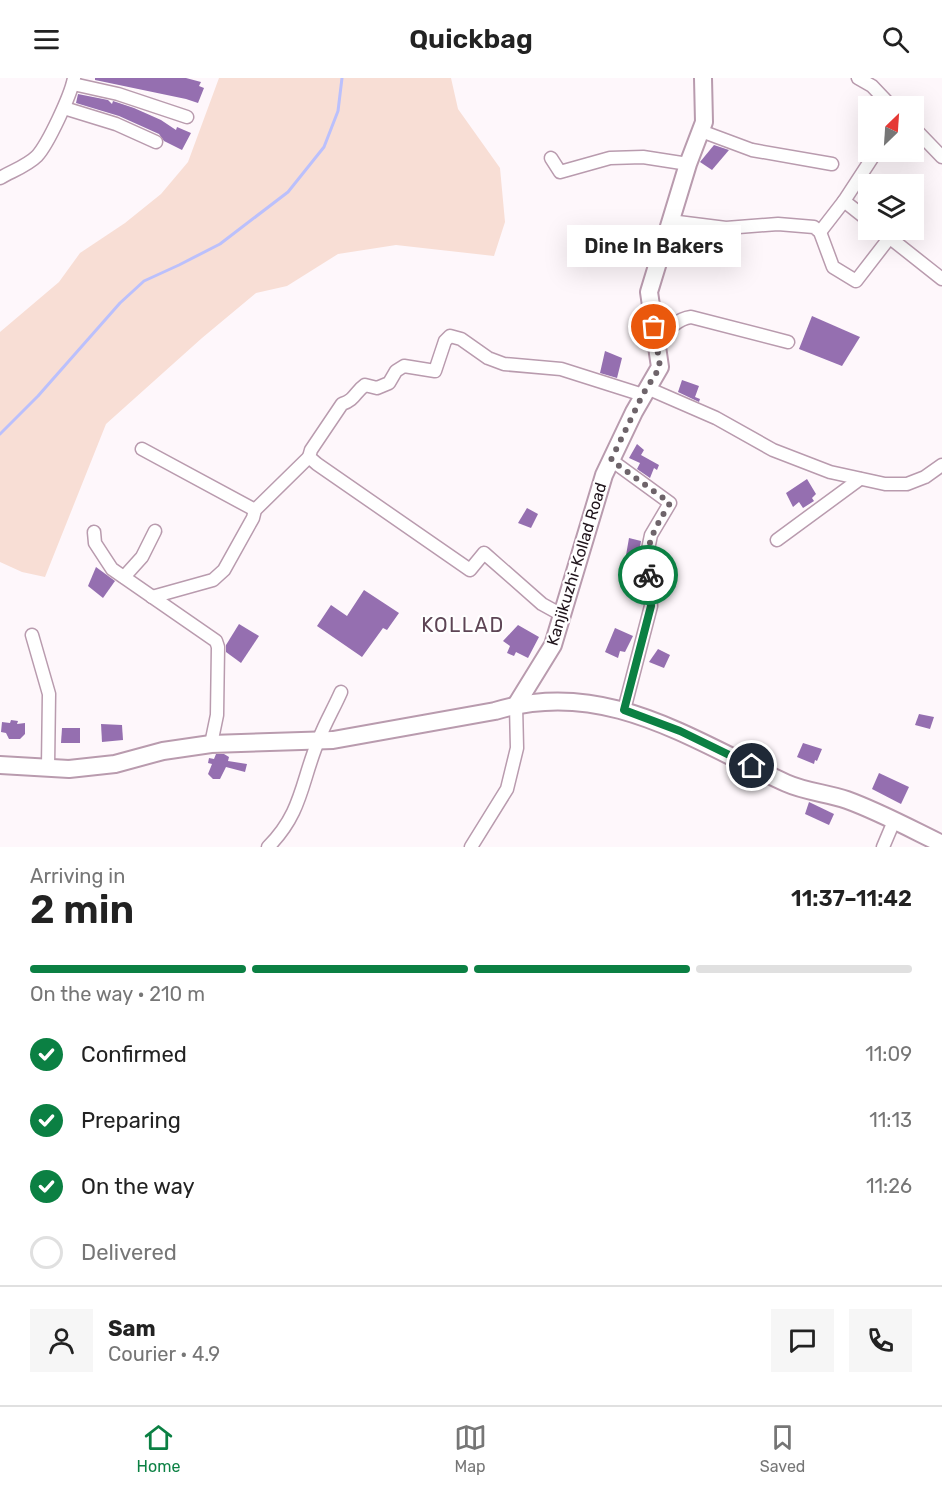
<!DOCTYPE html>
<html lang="en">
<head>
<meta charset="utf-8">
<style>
  :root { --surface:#fff; --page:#f6f6f6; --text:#222; --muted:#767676; --line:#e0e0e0; --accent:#0b8043 }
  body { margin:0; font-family:Rubik,sans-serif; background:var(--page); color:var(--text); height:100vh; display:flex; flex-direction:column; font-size:22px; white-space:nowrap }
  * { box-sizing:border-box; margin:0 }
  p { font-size:20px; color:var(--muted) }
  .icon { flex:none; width:33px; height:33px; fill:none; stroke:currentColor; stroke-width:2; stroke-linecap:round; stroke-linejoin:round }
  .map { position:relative; height:769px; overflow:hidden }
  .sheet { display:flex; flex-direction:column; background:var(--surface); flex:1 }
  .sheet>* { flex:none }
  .needle { width:39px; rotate:25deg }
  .fabs { position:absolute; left:858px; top:18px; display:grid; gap:12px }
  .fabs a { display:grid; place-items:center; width:66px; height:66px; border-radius:0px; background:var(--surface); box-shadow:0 6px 24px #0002; font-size:30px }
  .pin { position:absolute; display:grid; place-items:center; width:51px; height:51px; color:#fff; margin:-26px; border:3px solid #fff; border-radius:50%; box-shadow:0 2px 6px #0007 }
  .courier { position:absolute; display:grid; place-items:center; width:60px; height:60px; margin:-30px; border:4px solid #0b8043; border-radius:50%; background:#fff; color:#222; box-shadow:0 2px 8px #0007 }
  .bubble { position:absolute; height:42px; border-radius:0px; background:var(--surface); box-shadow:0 6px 24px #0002; font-size:20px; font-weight:600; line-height:42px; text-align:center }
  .head em { font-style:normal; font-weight:600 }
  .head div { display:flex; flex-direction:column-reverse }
  .head { display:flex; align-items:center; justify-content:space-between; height:102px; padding:0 30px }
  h1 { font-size:39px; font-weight:600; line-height:45px }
  .bar { display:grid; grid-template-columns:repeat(4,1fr); gap:9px 6px; align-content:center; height:72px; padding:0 30px }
  .bar i { height:8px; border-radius:4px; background:var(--line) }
  .bar .selected { background:var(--accent) }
  .bar p { grid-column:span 4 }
  .line { display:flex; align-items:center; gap:15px; padding:0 30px; border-top:2px solid var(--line) }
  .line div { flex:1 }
  .round { display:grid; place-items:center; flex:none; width:63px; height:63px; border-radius:0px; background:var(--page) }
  ol { padding:0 30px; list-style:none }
  li { display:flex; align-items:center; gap:18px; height:66px }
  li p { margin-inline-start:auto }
  li .icon { padding:6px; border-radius:50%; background:var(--accent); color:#fff; stroke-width:4 }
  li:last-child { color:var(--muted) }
  li i { width:33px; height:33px; border:3px solid var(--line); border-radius:50% }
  header { display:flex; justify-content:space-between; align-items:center; height:78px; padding:0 30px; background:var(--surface); font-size:27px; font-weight:600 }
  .dock { display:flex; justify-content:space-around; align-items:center; height:84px; border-top:2px solid var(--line); background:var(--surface); font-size:16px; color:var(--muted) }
  .dock a { display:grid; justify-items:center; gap:3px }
  .dock .selected { color:var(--accent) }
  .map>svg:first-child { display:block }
  .green { fill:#f8ded5 }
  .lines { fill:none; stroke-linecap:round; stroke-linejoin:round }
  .stream { stroke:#bbc0fc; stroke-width:3 }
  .building { fill:#956fb0 }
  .minor-casing { stroke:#b99bae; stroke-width:15 }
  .major-casing { stroke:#b99bae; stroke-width:20 }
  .minor { stroke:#fff; stroke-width:12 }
  .major { stroke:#fff; stroke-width:16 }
  .done { stroke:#6e646a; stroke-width:6; stroke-dasharray:0 10.8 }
  .route { stroke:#0b8043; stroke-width:8 }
  .labels { text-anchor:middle; stroke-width:4.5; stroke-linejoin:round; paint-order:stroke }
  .street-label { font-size:16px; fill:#20151c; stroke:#fff }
  .quarter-label { font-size:20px; letter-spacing:1.5px; fill:#5e4555; stroke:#fff }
</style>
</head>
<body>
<header><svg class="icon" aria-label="menu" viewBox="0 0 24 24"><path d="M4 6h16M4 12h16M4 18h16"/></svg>Quickbag<svg class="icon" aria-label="search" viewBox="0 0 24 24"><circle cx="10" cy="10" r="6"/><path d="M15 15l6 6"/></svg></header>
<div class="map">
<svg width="942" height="769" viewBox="0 0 942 769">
  <rect width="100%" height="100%" fill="#fef7fb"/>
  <path class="green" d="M219,0h232l7,31 42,59 5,54 -11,34 -98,-11 -58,9 -51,32 -31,7 -54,45 -96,86 -61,153 -23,-5 -22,-10v-230l59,-50 21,-29 45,-30 36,-29 27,-32z"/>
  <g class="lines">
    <path class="stream" d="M0,356l38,-38 82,-93 24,-22 35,-16 41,-21 68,-52 36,-45 14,-36 4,-33"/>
  </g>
  <g class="building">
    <path d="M95,0h91l15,4 -2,4 5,2 -6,15 -12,-4 -91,-19z"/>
    <path d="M78,16l30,6 4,4 1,-3 21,7 27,12 15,10 1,-3 14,6 -9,17 -18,-9 -5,-7 -40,-18 -43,-13z"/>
    <path d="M714,67l15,5 -17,20 -12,-8z"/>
    <path d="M636,231h5l4,25h-15z"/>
    <path d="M812,238l48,21 -18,29 -43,-17z"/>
    <path d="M605,273l17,7 -5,20 -17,-5z"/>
    <path d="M682,302l17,6 -4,11 5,2 -1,3 -21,-10z"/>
    <path d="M637,366l7,6 -3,5 18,10 -2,5 -3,-2 -4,10 -13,-9 3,-6 -11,-5z"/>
    <path d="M807,401l9,15 -4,4 2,3 -11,7 -4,-6 -6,5 -7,-14z"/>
    <path d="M527,430l11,6 -7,14 -13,-5z"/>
    <path d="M629,460l12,3 -2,12 1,11 -15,-3z"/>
    <path d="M96,489l19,14 -12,17 -15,-12z"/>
    <path d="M364,512l35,23 -12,17 -4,-2 -21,29 -45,-31 14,-21 16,11z"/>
    <path d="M239,546l20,12 -18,27 -15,-11v-7z"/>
    <path d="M518,547l21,12 -11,21 -12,-6 -2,4 -7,-3 3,-7 -7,-5z"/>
    <path d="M615,550l18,8 -8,16 -5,-1 -2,7 -13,-6z"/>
    <path d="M658,571l12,6 -6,13 -15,-6z"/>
    <path d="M919,636l15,3 -4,12 -15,-4z"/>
    <path d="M11,642l7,1 -1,3 8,-1v11l-5,5h-11l-3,-6 -5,-1 1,-10 8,1z"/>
    <path d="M101,646l21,1 1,15 -21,2z"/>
    <path d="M62,650h18v15h-19z"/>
    <path d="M803,665l19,6 -5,12 -2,-1 -1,4 -17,-7z"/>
    <path d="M216,676h8l5,3 -1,4 19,3 -2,8 -19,-5 -6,12h-7l-5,-5 4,-10 -4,-1 1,-5 5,1z"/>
    <path d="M879,695l30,14 -8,17 -29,-15z"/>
    <path d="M809,724l25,12 -5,11 -24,-11z"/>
  </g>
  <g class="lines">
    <defs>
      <g id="minor">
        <path d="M858,0l14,8 19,20"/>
        <path d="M73,6l45,10 69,23"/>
        <path d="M64,30l52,16 40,18"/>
        <path d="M914,50l28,29"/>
        <path d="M701,53l51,19 80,14"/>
        <path d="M551,80l9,14 50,-14 33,-1 45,7"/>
        <path d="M0,100c12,-7 27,-12 37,-22 11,-12 34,-61 37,-78"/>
        <path d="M844,123l24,19"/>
        <path d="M670,143l56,7 52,-4 36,3 6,5 13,35 23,14 34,-44"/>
        <path d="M880,152l62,49"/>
        <path d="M820,154l24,-31 32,-49"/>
        <path d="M588,155l21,5 55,5"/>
        <path d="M656,267c10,-12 19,-26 35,-28l97,25"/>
        <path d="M647,310l69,30 57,32 57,22 55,12h22l18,-7 17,-12"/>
        <path d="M142,371l113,61"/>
        <path d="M611,382l59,43 -19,32 -4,19 4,52 -27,104"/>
        <path d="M94,454l1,11 17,26 104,72 2,6 -1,68 -6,29"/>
        <path d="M777,462l83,-61"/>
        <path d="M124,499l18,-20 13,-26"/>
        <path d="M152,519l61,-17 11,-10 29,-52 2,-8 54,-53"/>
        <path d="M562,537l-20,-11 -58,-51 -14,17 -153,-106 -8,-7 2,-7 31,-46c13,-4 13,-12 23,-19l12,3 12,-5 7,-12 8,-5 31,5 10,-30 5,-5 11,3 27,19 16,6 57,5 82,26"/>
        <path d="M32,557l17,59 -1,73"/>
        <path d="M268,769c35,-35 33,-66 51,-108 6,-16 15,-31 22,-47"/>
        <path d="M471,769l36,-58 10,-41 -1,-43"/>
        <path d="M883,769l11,-26"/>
      </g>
      <g id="major">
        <path d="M516,627l37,-60 51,-170 30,-63 26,-45 -11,-75 39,-128 16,-42 -1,-44"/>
        <path d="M0,687l69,4 46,-5 48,-13 48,-7 122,-4 162,-29c109,-34 196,29 291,72 20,9 41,10 61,17 33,12 64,29 95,44"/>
      </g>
    </defs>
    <use href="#minor" class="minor-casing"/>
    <use href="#major" class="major-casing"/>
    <use href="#minor" class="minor"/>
    <use href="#major" class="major"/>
  </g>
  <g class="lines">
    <path class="done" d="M648,497c-4,-30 7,-47 22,-72l-59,-43 32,-66 17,-27 -6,-40"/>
    <path class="route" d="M648,497l3,31 -27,104 56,21 72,35"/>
  </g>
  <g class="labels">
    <g class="street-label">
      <text transform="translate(576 486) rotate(-73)" y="6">Kanjikuzhi-Kollad Road</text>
    </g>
    <g class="quarter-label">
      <text x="463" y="554">KOLLAD</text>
    </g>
  </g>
</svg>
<div class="fabs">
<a><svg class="needle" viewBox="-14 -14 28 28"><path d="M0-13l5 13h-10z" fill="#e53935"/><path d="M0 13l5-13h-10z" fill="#767676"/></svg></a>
<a><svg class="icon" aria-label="layers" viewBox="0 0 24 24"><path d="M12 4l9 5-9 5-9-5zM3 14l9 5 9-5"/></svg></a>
</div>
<div class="pin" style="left:654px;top:249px;background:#ea580c"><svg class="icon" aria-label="bag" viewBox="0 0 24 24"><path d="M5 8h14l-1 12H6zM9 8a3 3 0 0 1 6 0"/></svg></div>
<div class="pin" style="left:752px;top:688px;background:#1f2937"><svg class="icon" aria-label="home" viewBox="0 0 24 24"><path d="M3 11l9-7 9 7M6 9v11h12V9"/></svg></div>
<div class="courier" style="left:648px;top:497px"><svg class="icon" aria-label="bike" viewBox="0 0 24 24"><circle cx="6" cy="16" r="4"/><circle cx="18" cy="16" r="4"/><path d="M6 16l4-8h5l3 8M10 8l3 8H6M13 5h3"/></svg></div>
<div class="bubble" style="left:567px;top:147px;width:174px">Dine In Bakers</div>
</div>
<section class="sheet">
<div class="head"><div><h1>2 min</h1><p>Arriving in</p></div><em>11:37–11:42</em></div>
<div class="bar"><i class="selected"></i><i class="selected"></i><i class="selected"></i><i></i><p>On the way · 210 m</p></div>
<ol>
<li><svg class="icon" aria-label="check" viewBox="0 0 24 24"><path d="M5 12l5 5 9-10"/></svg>Confirmed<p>11:09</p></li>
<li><svg class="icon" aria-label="check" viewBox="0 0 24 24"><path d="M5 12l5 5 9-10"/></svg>Preparing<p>11:13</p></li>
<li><svg class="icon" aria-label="check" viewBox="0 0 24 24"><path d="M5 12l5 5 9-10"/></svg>On the way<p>11:26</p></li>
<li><i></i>Delivered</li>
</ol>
<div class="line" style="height:108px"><a class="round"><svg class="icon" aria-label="person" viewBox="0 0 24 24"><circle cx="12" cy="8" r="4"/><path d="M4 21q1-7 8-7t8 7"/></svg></a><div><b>Sam</b><p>Courier · 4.9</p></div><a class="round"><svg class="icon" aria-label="chat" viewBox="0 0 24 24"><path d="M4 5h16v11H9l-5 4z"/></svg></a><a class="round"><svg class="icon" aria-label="phone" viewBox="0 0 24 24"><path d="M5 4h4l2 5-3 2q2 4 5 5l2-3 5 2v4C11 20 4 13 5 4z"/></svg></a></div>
</section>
<nav class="dock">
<a class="selected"><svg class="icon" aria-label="home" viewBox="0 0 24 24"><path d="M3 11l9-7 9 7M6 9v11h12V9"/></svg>Home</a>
<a><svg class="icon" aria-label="map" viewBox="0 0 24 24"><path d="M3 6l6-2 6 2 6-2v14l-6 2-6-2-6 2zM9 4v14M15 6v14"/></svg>Map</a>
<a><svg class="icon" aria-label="saved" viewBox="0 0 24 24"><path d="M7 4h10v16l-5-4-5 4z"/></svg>Saved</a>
</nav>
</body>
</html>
